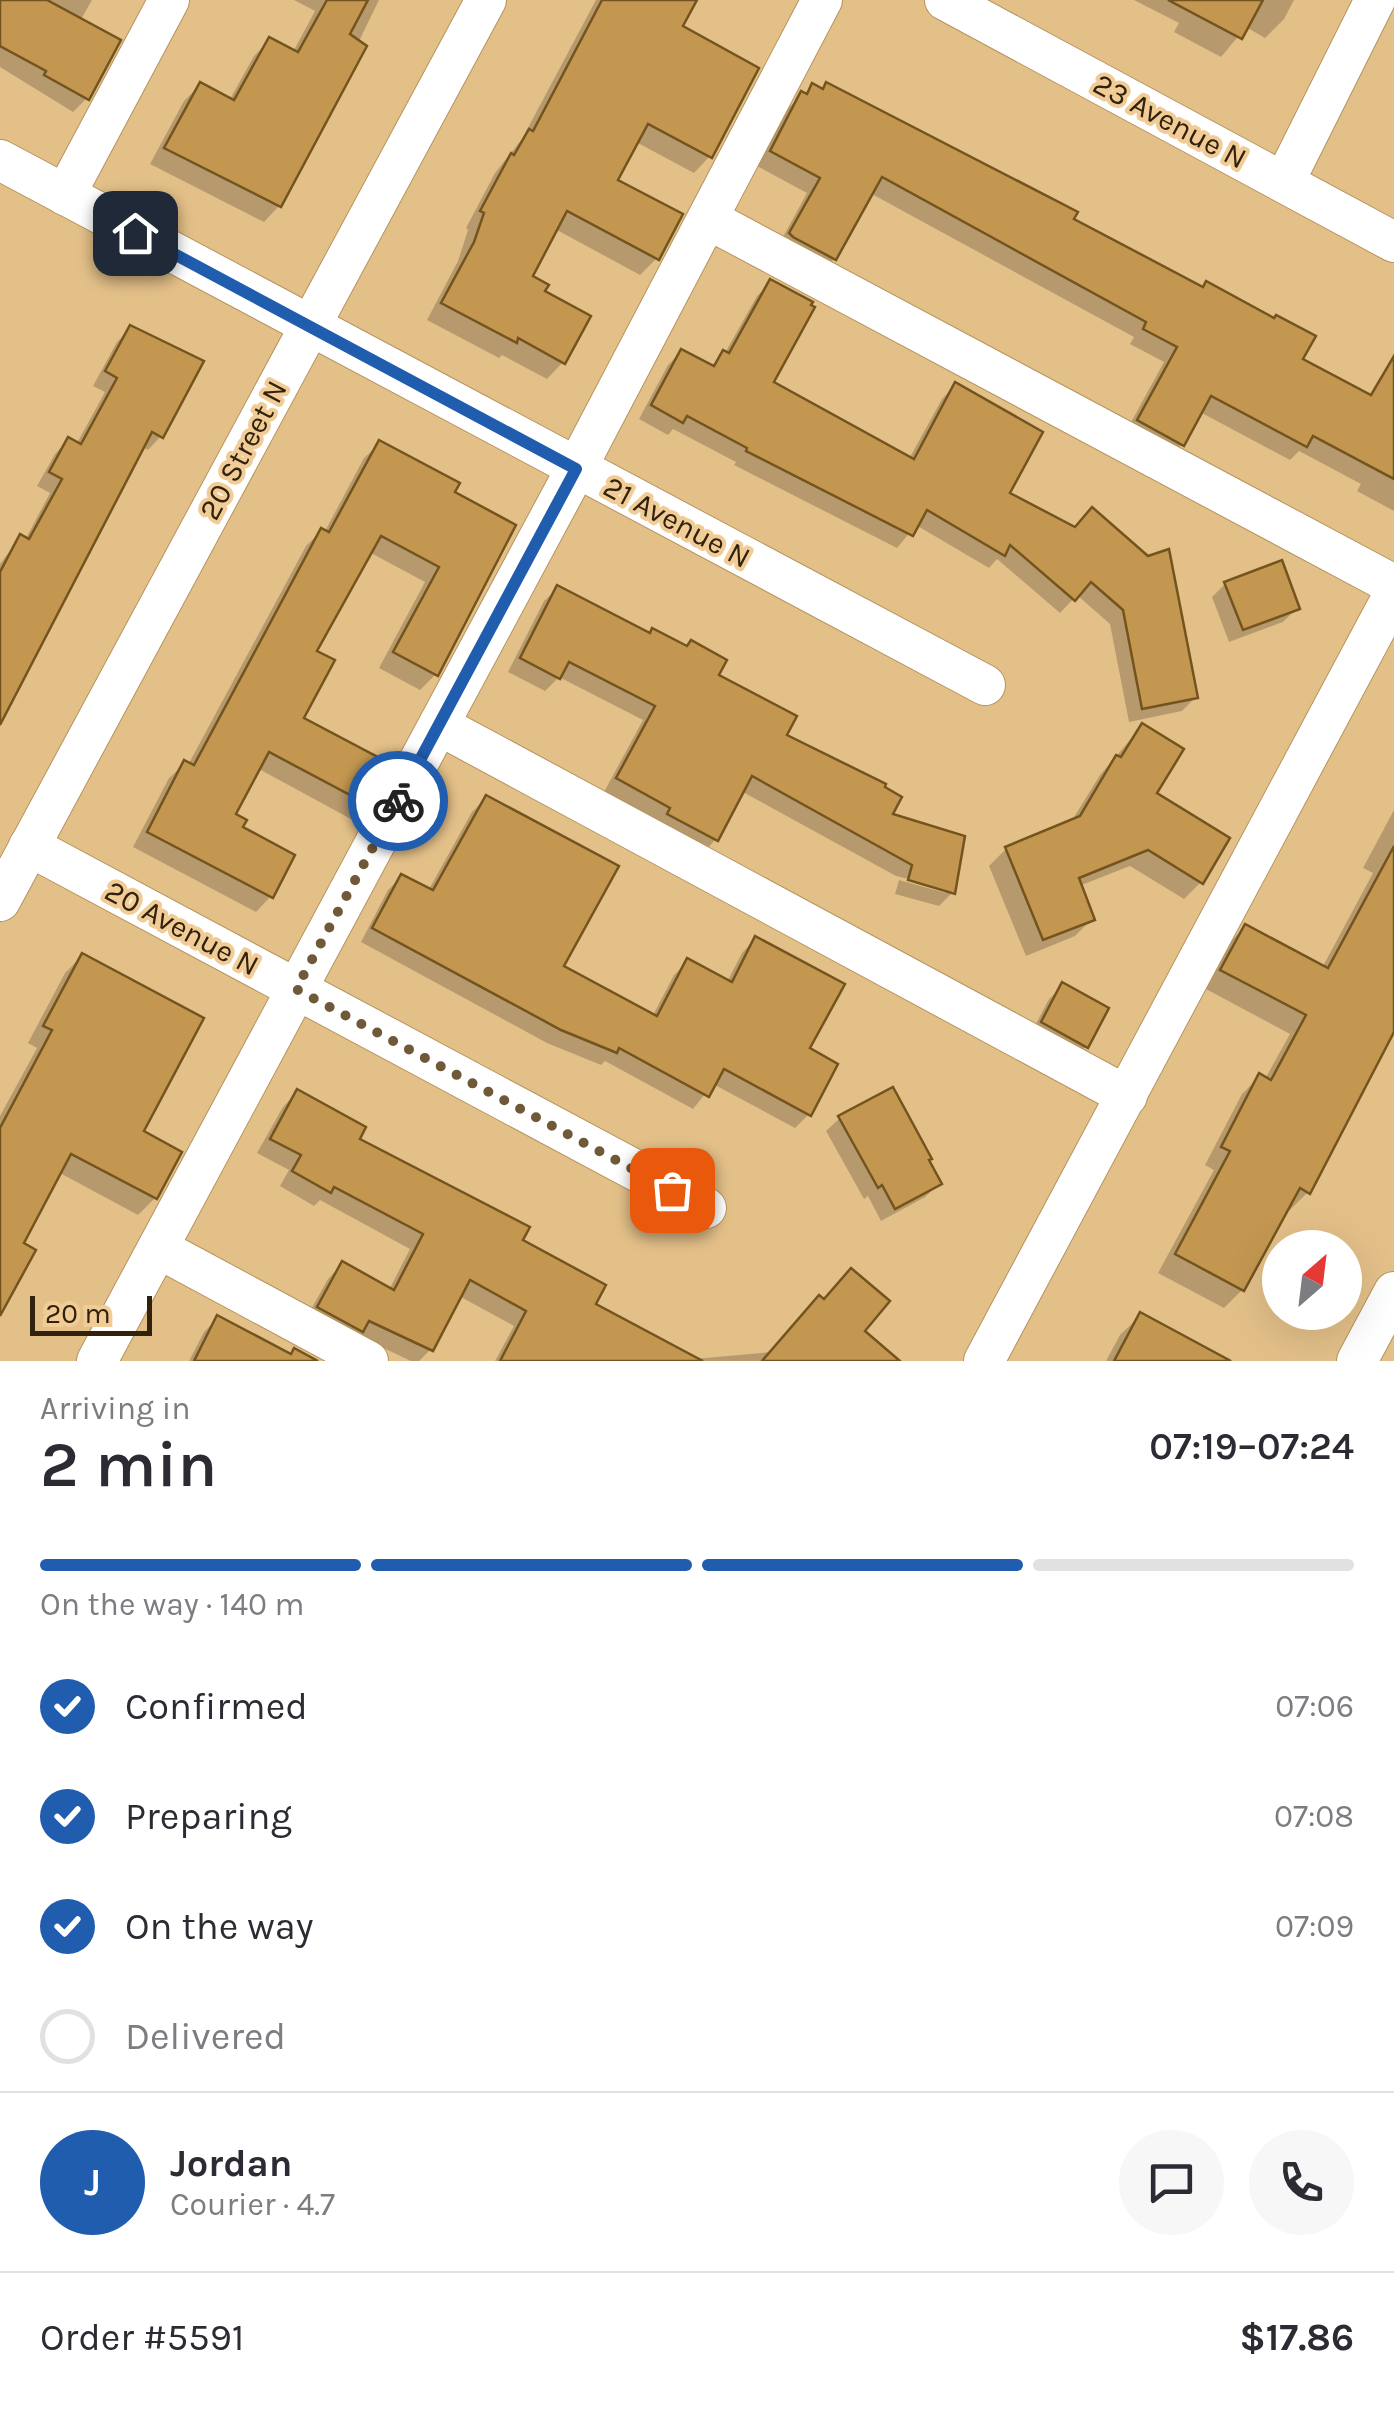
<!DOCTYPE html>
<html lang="en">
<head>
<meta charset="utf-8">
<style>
  :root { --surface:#fff; --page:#f7f7f7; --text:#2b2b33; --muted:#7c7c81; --line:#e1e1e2; --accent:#215daf }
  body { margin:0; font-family:Karla,sans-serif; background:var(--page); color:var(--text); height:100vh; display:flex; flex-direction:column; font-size:38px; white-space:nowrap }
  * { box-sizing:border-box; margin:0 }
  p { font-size:32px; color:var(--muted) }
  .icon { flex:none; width:55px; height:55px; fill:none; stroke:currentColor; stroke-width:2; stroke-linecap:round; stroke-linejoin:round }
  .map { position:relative; height:1361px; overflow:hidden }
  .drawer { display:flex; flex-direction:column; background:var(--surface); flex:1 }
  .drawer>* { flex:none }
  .needle { width:65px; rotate:28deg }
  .fabs { position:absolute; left:1262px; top:1230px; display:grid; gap:20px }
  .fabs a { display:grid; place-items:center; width:100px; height:100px; border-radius:50%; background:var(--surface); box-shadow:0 10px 40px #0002; font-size:50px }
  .scale { position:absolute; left:30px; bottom:25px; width:122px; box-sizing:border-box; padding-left:10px; border:5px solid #30220c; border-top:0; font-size:28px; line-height:35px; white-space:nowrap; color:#30220c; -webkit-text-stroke:8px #f1cc96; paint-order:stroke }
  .pin { position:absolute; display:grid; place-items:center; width:85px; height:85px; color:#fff; margin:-42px; border-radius:20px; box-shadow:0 5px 15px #0006 }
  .courier { position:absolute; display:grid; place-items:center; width:100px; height:100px; margin:-50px; border:8px solid #215daf; border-radius:50%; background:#fff; color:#222; box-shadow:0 2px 12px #0007 }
  .headline em { font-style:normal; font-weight:600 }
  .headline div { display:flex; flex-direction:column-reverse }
  .headline { display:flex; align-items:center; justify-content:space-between; height:170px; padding:0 40px }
  h1 { font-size:65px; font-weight:600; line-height:75px }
  .bar { display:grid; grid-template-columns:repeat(4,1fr); gap:15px 10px; align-content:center; height:120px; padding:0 40px }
  .bar i { height:12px; border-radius:8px; background:var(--line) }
  .bar .selected { background:var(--accent) }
  .bar p { grid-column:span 4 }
  .line { display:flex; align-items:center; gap:25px; padding:0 40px; border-top:2px solid var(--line) }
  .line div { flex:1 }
  .round { display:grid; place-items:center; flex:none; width:105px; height:105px; border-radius:52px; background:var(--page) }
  ol { padding:0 40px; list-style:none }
  li { display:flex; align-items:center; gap:30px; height:110px }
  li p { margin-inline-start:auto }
  li .icon { padding:10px; border-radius:50%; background:var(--accent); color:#fff; stroke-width:4 }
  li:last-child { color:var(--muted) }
  li i { width:55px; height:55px; border:5px solid var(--line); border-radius:50% }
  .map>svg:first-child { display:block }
  .shadow { fill:#0003 }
  .building { fill:#c39750; stroke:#74541e; stroke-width:2.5 }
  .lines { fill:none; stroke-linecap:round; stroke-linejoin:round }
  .minor-casing { stroke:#b6935e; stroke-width:42 }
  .minor { stroke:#fff; stroke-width:40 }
  .done { stroke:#6f5938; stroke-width:10; stroke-dasharray:0 18 }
  .route { stroke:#215daf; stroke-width:12 }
  .labels { text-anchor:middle; stroke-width:8; stroke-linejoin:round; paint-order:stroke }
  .street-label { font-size:30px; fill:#30220c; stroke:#f1cc96 }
</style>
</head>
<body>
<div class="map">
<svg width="1394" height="1361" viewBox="0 0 1394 1361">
  <rect width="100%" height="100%" fill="#e4c089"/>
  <g class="shadow">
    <path d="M0,0h92l-12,21 7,77 -14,14 -73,-45z"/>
    <path d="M294,0h85l-100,206 -15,16 -114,-58 34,-63 16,-16 29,16 25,-45 16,-16 23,12 22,-41z"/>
    <path d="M596,0h98l-15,28 31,128 -16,17 -58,-31 -21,39 42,77 -17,17 -85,-46 -25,48 12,15 21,70 -16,17 -45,-24 -3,3 -72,-38 31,-59 10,-31 -2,-2 29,-55 27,-34z"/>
    <path d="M1134,0h160l-10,19 -19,19 -19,-11 -25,30 -47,-25 5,-9z"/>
    <path d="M813,86l258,134 229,140 69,37 25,4v110l-37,-20 4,-7 -62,-33 -9,9 -90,-48 -18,32 -15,15 -43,-24 40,-73 -34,-18 4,-7 -264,-144 -36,66 -15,14 -42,-25 30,-55 -50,-27 30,-57z"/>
    <path d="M771,282v101l138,76 33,-60 13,-14 52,109 67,35 122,168 -14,14 -53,11 -19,-98 -33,-29 -17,18 -63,-54 -8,9 -73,-43 -19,23 -163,-83 2,-3 -63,-33 -5,6 -29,-16 29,-54 13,-13 29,15 15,-14 32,-57z"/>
    <path d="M131,328l30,108 -13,14 -7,-4 -141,267v-149l21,-27 4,3 25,-47 -13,-7 18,-32 13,-14 8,5 29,-53 -12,-6 24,-44z"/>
    <path d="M380,443l71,50 -15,181 -16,16 -41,-22 46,-86 -56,-30 -55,100 -13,67 66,84 -16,16 -94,-51 -24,47 38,81 -15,16 -123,-65 36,-69 16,-15 3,2 118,-219 15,-15 3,2 40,-75z"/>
    <path d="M1225,584l72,24 -14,14 -54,20 -17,-45z"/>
    <path d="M558,588l158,88 68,60 105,79 64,77 -14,14 -44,-12 4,-14 47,13v-5l-50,-12 -155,-85 -25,48 -13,14 -99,-61 39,-72 -84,-43 -14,14 -37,-19 36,-71z"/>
    <path d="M1142,726l12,68 47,88 -17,17 -54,-33 -51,20 13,33 -17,17 -49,20 -37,-90 17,-17 65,-27 29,-47z"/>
    <path d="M486,798l75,169 91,50 22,-42 14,-14 39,21 15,-29 13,-14 52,110 2,65 -14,14 -82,-44 -20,25 -88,-48 -4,4 -54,-22 -186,-101 27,-52 13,-13 27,14 44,-79z"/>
    <path d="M1394,810v217l-86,165 -18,18 -4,-2 -44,82 -18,18 -66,-35 56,-103 -9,-5 37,-71 18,-18 5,3 25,-45 -86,-46 23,-43 18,-18 77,41 51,-95 -10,-5z"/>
    <path d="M82,956l59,176 14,66 -17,17 -80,-43 -38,72 -20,55v-183l37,-68 -9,-5 37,-70z"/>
    <path d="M1063,986l23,60 -14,14 -43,-23 20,-38z"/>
    <path d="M297,1092l59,48 164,101 72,64 102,54 77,-7 90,-21 36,30h-402l19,-35 -55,-30 -28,53 -12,12h-8l-55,-26 -52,-13 24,-43 14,-15 47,26 21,-41 -90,-49 -6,6 -34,-20 9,-16 -32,-17 26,-46z"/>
    <path d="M840,1118l87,43 12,23 -14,13 -44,24 -13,-25 -4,3 -38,-68z"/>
    <path d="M1141,1315l79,46h-114l14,-26z"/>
    <path d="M217,1319l83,42h-111l15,-29z"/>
  </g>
  <g class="building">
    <path d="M0,0h47l74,40 -32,60 -45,-25 2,-4 -46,-25z"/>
    <path d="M327,0h41l-18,34 17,12 -86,161 -117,-59 36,-66 34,18 35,-63 29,15z"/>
    <path d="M602,0h95l-14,26 76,42 -47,90 -64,-34 -30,56 65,34 -24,46 -92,-49 -34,65 16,9 -4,6 46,25 -26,48 -47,-26 -1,5 -76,-40 33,-61 10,-29 -4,-2 31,-58 3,2 15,-26 4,2z"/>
    <path d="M1168,0h95l-21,39z"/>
    <path d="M826,82l252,130 -4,7 129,68 3,-6 68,37 2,-3 40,21 -13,23 68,36 23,-39v123l-81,-43 -6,11 -96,-51 -27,50 -47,-26 40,-73 -34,-18 3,-7 -264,-145 -46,83 -43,-23 -4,-4 31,-55 -50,-27 31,-60 6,3 5,-11 11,6z"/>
    <path d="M770,279l43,23 -2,3 4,2 -41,75 140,77 41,-77 88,50 -33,61 65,34 17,-20 56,49 21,-7 29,149 -56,11 -19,-99 -32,-28 -16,19 -65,-56 -5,11 -78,-46 -14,26 -167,-85 1,-3 -60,-32 -4,7 -32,-18 30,-56 33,17 9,-16 6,3z"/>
    <path d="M130,325l74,36 -41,77 -11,-6 -152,293v-153l20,-38 9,5 33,-60 -13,-7 19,-35 13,7 36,-66 -12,-7z"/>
    <path d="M379,440l81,43 -5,9 61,33 -78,151 -45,-24 46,-85 -58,-31 -64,115 18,9 -31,58 87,46 -22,41 -100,-53 -33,62 11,6 -4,7 52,28 -22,43 -126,-66 37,-72 10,5 127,-237 8,4z"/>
    <path d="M1282,560l18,49 -57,21 -19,-48z"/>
    <path d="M557,585l93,48 2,-5 35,18 4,-6 36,20 -8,15 78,41 -10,19 99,49 -1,3 17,10 -9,17 72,22 -10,58 -47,-14 4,-15 -160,-89 -34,65 -51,-27 3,-6 -54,-30 39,-72 -86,-44 -9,17 -40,-21z"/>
    <path d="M1142,723l42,26 -27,44 73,45 -27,46 -55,-34 -69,28 16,42 -52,20 -38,-93 75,-31 36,-61 5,2z"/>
    <path d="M486,795l133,71 -55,100 93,50 30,-58 45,24 23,-46 90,48 -35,64 28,16 -27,52 -87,-47 -15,28 -90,-49 -2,5 -56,-23 -189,-102 29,-54 32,16z"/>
    <path d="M1394,846v186l-84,162 -10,-6 -56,103 -69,-37 55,-103 -9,-4 38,-74 12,7 35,-65 -86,-45 25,-46 83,44z"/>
    <path d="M82,953l122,65 -60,113 38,21 -25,47 -86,-45 -47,89 12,7 -36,66v-188l52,-98 -9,-4z"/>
    <path d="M1062,982l47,26 -21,40 -47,-26z"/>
    <path d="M893,1087l39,72 -3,1 13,24 -47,25 -13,-24 -4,3 -40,-72z"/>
    <path d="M297,1089l69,38 -6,12 170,88 -7,13 83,45 -10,19 107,57h-203l26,-50 -56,-31 -37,71 -64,-30 -6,11 -46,-25 25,-46 52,29 29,-56 -89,-47 -3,6 -39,-22 9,-16 -31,-16z"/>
    <path d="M851,1268l39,33 -25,30 35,30h-138l57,-66 5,4z"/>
    <path d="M1140,1312l91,49h-117z"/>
    <path d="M217,1315l74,39 3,-6 24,13h-124z"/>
  </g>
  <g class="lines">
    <defs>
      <g id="minor">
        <path d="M945,0l449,242"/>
        <path d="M0,160l985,525"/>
        <path d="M1284,182l91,-182"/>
        <path d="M65,195l104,-195"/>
        <path d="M708,219l686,366"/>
        <path d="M439,725l688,371"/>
        <path d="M29,846l677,362"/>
        <path d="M0,901l486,-901"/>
        <path d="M158,1248l210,113"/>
        <path d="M97,1361l479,-892 246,-469"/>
        <path d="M984,1361l410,-767"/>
        <path d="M1357,1361l37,-69"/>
      </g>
    </defs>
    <use href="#minor" class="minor-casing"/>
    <use href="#minor" class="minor"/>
  </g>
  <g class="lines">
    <path class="done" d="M398,801l-102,188 376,201"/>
    <path class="route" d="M135,233l441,236 -178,332"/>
  </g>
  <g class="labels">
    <g class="street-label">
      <text transform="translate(1170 121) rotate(28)" y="10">23 Avenue N</text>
      <text transform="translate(243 450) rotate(-62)" y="10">20 Street N</text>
      <text transform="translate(677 522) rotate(28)" y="10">21 Avenue N</text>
      <text transform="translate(182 928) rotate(28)" y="10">20 Avenue N</text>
    </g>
  </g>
</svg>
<div class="fabs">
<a><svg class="needle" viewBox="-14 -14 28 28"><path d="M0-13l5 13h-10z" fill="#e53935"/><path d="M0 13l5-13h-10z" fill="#7c7c81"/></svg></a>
</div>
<div class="scale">20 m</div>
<div class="pin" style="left:672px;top:1190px;background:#ea580c"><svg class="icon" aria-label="bag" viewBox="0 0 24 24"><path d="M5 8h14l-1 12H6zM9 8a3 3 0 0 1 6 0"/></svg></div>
<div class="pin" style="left:135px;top:233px;background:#1f2937"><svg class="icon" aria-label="home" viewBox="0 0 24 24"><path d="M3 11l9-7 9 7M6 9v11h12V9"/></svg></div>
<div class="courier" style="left:398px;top:801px"><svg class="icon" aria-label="bike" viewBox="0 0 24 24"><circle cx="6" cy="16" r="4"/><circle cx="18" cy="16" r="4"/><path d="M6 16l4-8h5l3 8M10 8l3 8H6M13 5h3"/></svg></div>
</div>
<section class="drawer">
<div class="headline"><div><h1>2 min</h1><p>Arriving in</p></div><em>07:19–07:24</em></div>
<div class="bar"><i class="selected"></i><i class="selected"></i><i class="selected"></i><i></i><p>On the way · 140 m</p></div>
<ol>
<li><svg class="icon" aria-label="check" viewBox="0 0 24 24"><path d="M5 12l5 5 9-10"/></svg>Confirmed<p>07:06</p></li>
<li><svg class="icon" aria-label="check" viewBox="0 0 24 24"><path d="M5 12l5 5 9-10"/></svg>Preparing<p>07:08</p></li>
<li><svg class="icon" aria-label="check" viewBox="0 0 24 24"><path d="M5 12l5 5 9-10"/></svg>On the way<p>07:09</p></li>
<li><i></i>Delivered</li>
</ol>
<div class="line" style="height:180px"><b class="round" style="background:var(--accent);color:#fff">J</b><div><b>Jordan</b><p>Courier · 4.7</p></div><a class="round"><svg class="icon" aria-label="chat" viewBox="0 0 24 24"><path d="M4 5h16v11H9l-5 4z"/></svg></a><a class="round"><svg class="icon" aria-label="phone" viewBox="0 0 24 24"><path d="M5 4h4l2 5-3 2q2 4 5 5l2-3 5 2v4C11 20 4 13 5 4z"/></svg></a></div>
<div class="line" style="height:130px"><div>Order #5591</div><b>$17.86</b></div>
</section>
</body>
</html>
